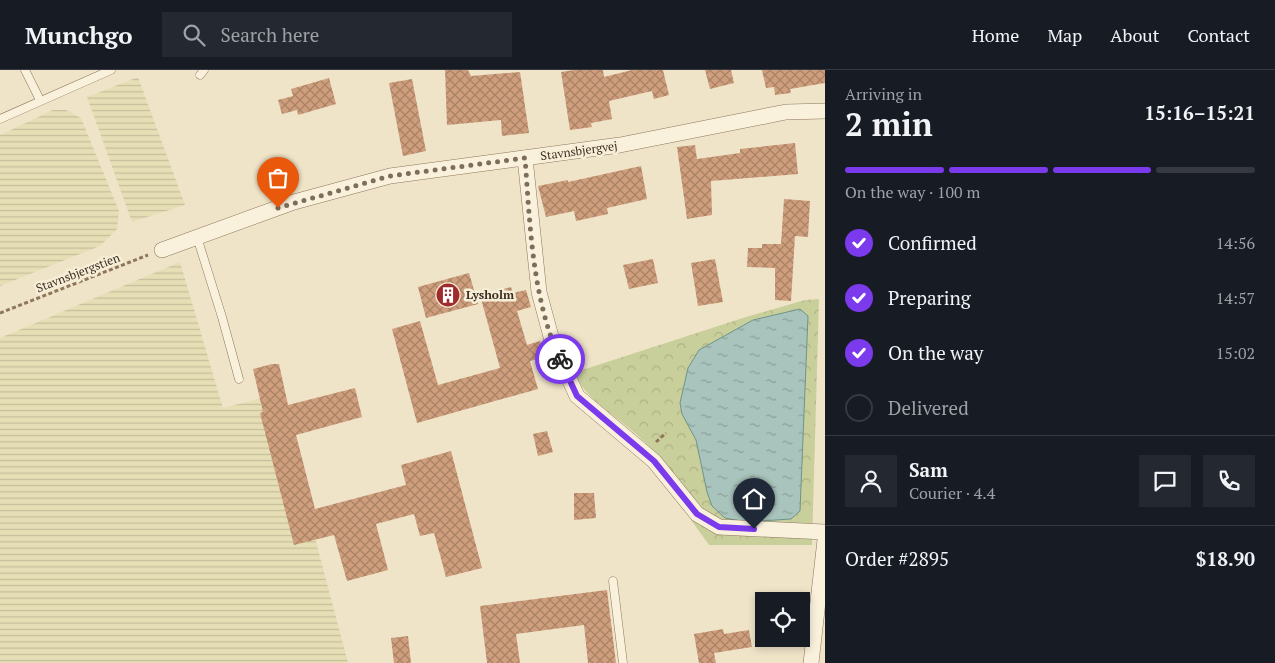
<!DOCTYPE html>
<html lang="en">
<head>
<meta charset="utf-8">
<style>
  :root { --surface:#171b24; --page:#242831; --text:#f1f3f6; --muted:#9ea1a6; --line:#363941; --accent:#7c3aed }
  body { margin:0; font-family:"PT Serif",serif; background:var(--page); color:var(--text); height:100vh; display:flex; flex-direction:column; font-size:19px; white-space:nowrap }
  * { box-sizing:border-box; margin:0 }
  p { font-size:16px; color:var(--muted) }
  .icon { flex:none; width:28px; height:28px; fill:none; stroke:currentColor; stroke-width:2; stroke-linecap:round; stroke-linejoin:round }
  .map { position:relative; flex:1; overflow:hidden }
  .panel { display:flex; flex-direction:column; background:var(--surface); width:450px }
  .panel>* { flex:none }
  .tools { position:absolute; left:755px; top:522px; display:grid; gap:10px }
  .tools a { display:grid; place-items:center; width:55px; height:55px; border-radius:0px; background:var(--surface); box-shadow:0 2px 8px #0003; font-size:25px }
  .pin { position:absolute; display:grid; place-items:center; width:42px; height:42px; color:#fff; margin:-51px -21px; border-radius:50% 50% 50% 0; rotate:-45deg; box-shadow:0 0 5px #0007 }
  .pin .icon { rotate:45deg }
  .courier { position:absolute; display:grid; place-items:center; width:50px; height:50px; margin:-25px; border:4px solid #7c3aed; border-radius:50%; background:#fff; color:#222; box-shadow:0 1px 6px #0007 }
  .summary em { font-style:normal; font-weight:600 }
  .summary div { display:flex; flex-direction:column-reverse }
  .summary { display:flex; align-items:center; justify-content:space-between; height:85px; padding:0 20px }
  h1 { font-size:32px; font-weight:600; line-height:38px }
  .bar { display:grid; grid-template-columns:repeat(4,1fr); gap:8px 5px; align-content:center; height:60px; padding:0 20px }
  .bar i { height:6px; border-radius:4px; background:var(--line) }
  .bar .selected { background:var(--accent) }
  .bar p { grid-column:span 4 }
  .line { display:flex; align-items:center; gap:12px; padding:0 20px; border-top:1px solid var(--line) }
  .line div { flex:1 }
  .round { display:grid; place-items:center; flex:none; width:52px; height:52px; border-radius:0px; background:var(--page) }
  ol { padding:0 20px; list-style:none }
  li { display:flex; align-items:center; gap:15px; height:55px }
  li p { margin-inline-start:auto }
  li .icon { padding:5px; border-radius:50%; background:var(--accent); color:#fff; stroke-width:4 }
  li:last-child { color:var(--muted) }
  li i { width:28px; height:28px; border:2px solid var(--line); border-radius:50% }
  header { display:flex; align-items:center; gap:30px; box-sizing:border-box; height:70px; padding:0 25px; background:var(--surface); border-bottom:1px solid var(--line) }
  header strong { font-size:24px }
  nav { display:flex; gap:28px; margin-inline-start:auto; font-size:18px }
  .search { width:350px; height:45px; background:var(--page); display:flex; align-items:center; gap:12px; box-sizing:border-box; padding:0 18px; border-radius:0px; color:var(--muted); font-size:19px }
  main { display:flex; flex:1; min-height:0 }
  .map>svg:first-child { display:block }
  .farmland { fill:url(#farmland-rules) }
  .park { fill:url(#park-crowns) }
  .water { fill:url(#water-ripples); stroke:#6f938a }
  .building { fill:url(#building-cross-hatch) }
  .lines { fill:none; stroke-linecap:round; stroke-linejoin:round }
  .lane-casing { stroke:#8d765c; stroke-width:9 }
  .street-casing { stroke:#8d765c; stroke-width:16 }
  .path { stroke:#8d765c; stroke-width:3; stroke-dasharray:4 2.5; stroke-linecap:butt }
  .lane { stroke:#faf1dc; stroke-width:8 }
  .street { stroke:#faf1dc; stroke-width:15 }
  .done { stroke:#7c6e5b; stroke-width:5; stroke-dasharray:0 9 }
  .route { stroke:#7c3aed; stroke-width:6 }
  .labels { text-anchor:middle; stroke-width:5; stroke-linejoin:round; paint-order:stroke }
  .street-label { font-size:12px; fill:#3d2e20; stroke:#f7eed8 }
  .poi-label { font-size:12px; font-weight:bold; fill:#3d2e20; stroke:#f7eed8; text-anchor:start }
</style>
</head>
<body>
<header>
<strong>Munchgo</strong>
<div class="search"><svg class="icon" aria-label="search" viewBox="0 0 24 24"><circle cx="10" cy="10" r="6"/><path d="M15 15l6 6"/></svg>Search here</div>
<nav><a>Home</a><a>Map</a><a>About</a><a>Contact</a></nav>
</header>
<main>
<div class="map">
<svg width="825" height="593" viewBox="0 0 825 593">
  <defs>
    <pattern id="farmland-rules" width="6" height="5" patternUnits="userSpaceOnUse" patternTransform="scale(1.25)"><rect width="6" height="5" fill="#e6deb5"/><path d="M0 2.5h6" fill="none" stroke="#c6bf9b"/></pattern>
    <pattern id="park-crowns" width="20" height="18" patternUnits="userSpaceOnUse" patternTransform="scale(1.25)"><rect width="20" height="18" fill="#c9cf9b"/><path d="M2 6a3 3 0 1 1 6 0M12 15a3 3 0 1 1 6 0" fill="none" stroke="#aeb285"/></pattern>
    <pattern id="water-ripples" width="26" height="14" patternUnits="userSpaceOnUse" patternTransform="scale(1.25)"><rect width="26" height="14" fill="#a9c4bc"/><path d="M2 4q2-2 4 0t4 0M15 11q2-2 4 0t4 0" fill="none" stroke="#8ba098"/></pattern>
    <pattern id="building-cross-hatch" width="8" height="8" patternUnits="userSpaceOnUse" patternTransform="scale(1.25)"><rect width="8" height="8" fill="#cf9f7d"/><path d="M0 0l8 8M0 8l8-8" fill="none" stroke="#a98266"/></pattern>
  </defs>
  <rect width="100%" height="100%" fill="#f0e4c8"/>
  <g class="farmland">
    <path d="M138,7l47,128 -53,17 -45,-125z"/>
    <path d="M53,40h13l15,8 38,93 -2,18 -17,17 -100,40v-151z"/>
    <path d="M180,192l43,146 54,-14 71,269h-348v-325z"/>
  </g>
  <path class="park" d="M819,229l-7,246h-103l-18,-25 4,-19c-18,-23 -36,-47 -59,-67 -23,-20 -48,-34 -63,-61l173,-56 59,-17z"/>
  <path class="water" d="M800,239l8,7 -8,195 -9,8 -46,3 -20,-4 -13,-12 -5,-14 -11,-52 -14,-26 -2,-11 8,-35 11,-18 54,-30z"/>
  <g class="building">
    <path d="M445,0h23l3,6 49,-4 9,61 -27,3 -1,-16 -54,5z"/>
    <path d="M574,0h29l1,7 28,-7h31l6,25 -15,4 -2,-8 -43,10 3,18 -21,4 1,4 -22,3 -9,-58z"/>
    <path d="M705,0h26l3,13 -24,6z"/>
    <path d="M762,0h63v13l-35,6 1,4 -16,2 -1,-8 -8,1z"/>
    <path d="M329,8l7,26 -38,11 -1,-5 -15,4 -4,-14 15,-4 -2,-7z"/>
    <path d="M412,9l14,72 -23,5 -14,-73z"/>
    <path d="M795,73l3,31 -87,7 1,34 -25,4 -10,-72 18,-2 2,14 43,-6v-4z"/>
    <path d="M641,96l6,33 -40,9 1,6 -32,7 -2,-10 -28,6 -8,-31 30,-6v2z"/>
    <path d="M784,129l26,2 -2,36 -13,-1 -4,65 -16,-1v-32l-28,-1 1,-19h14v-4h19z"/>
    <path d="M653,189l5,24 -29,6 -6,-24z"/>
    <path d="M715,189l8,43 -25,4 -7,-43z"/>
    <path d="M469,203l9,31 -52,14 -8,-31z"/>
    <path d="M511,217l2,6 13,-3 5,17 -14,4 10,34 13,-4 5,16 -15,4 8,28 -121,34 -25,-94 28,-8 18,64 62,-17 -20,-73z"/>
    <path d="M272,294h7l9,41 67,-17 7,29 -66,18 19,74 91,-24 -5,-20 50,-14 31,117 -36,9 -12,-44 -14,3 -6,-22 -38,10 12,46 -41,11 -13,-46 -40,10 -34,-132 3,-1 -10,-43z"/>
    <path d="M547,361l6,21 -15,4 -5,-22z"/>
    <path d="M574,423h20l2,25 -22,2z"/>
    <path d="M607,520l9,73h-28l-4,-38 -68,9 4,29h-33l-7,-57z"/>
    <path d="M723,559l1,5 25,-4 3,17 -38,6 2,10h-17l-5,-29z"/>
    <path d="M408,566l3,27h-17l-3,-25z"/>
  </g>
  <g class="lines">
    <defs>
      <g id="lane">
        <path d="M25,0l15,30"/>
        <path d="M200,5l4,-5"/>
        <path d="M0,49l111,-49"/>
        <path d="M197,167l25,80 17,62"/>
        <path d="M613,511l10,82"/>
      </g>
      <g id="street">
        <path d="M525,88l14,134 14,52 24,52 77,65 43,53 22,13 106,5"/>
        <path d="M162,180l132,-48 96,-26 230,-31 166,-33 39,-1"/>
        <path d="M811,593l14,-123"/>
      </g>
    </defs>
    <use href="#lane" class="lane-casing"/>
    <use href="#street" class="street-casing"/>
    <g class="path">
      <path d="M0,243l148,-58"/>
      <path d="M656,372l10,-9"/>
    </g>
    <use href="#lane" class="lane"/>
    <use href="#street" class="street"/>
  </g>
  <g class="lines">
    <path class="done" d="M278,138l112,-32 135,-18c5,65 7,141 35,201"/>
    <path class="route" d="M560,289l17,37 77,65 43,53 22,13 35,2"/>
  </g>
  <defs>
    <symbol id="building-disc" viewBox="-11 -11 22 22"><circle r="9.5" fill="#9e2a2b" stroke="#f7eed8"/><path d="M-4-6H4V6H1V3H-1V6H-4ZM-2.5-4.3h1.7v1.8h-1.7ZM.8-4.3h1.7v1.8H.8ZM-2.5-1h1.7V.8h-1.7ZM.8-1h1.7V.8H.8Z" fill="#fff"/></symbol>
  </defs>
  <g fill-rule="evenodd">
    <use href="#building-disc" x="434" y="211" width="28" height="28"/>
  </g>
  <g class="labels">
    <g class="street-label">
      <text transform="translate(579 81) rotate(-8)" y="4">Stavnsbjergvej</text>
      <text transform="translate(78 203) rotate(-21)" y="4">Stavnsbjergstien</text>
    </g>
    <g class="poi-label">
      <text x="466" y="229">Lysholm</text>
    </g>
  </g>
</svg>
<div class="tools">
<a><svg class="icon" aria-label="locate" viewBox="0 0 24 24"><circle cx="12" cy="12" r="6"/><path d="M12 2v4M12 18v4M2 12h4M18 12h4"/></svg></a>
</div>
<div class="pin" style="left:278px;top:138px;background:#ea580c"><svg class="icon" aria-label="bag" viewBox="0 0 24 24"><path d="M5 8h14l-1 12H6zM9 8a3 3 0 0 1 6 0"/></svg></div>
<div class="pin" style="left:754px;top:459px;background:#1f2937"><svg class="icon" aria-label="home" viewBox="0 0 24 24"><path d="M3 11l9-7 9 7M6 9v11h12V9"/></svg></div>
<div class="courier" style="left:560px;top:289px"><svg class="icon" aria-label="bike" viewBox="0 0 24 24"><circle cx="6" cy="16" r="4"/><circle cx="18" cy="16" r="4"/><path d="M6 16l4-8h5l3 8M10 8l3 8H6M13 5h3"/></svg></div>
</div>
<section class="panel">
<div class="summary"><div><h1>2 min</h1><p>Arriving in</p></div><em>15:16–15:21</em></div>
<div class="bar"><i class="selected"></i><i class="selected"></i><i class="selected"></i><i></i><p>On the way · 100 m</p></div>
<ol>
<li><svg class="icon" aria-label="check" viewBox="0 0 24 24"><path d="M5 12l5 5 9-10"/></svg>Confirmed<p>14:56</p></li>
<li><svg class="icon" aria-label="check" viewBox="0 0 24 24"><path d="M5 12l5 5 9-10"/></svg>Preparing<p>14:57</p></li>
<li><svg class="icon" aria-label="check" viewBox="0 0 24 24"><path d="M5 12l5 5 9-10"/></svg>On the way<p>15:02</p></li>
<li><i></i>Delivered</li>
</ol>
<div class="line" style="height:90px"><a class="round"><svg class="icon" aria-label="person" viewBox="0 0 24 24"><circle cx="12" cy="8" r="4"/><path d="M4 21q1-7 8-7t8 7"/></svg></a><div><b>Sam</b><p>Courier · 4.4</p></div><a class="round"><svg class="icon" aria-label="chat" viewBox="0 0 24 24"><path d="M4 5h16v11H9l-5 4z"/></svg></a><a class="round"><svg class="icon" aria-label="phone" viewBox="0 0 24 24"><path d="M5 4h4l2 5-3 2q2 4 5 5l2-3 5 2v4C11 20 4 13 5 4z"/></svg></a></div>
<div class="line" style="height:65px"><div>Order #2895</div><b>$18.90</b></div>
</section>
</main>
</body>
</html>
